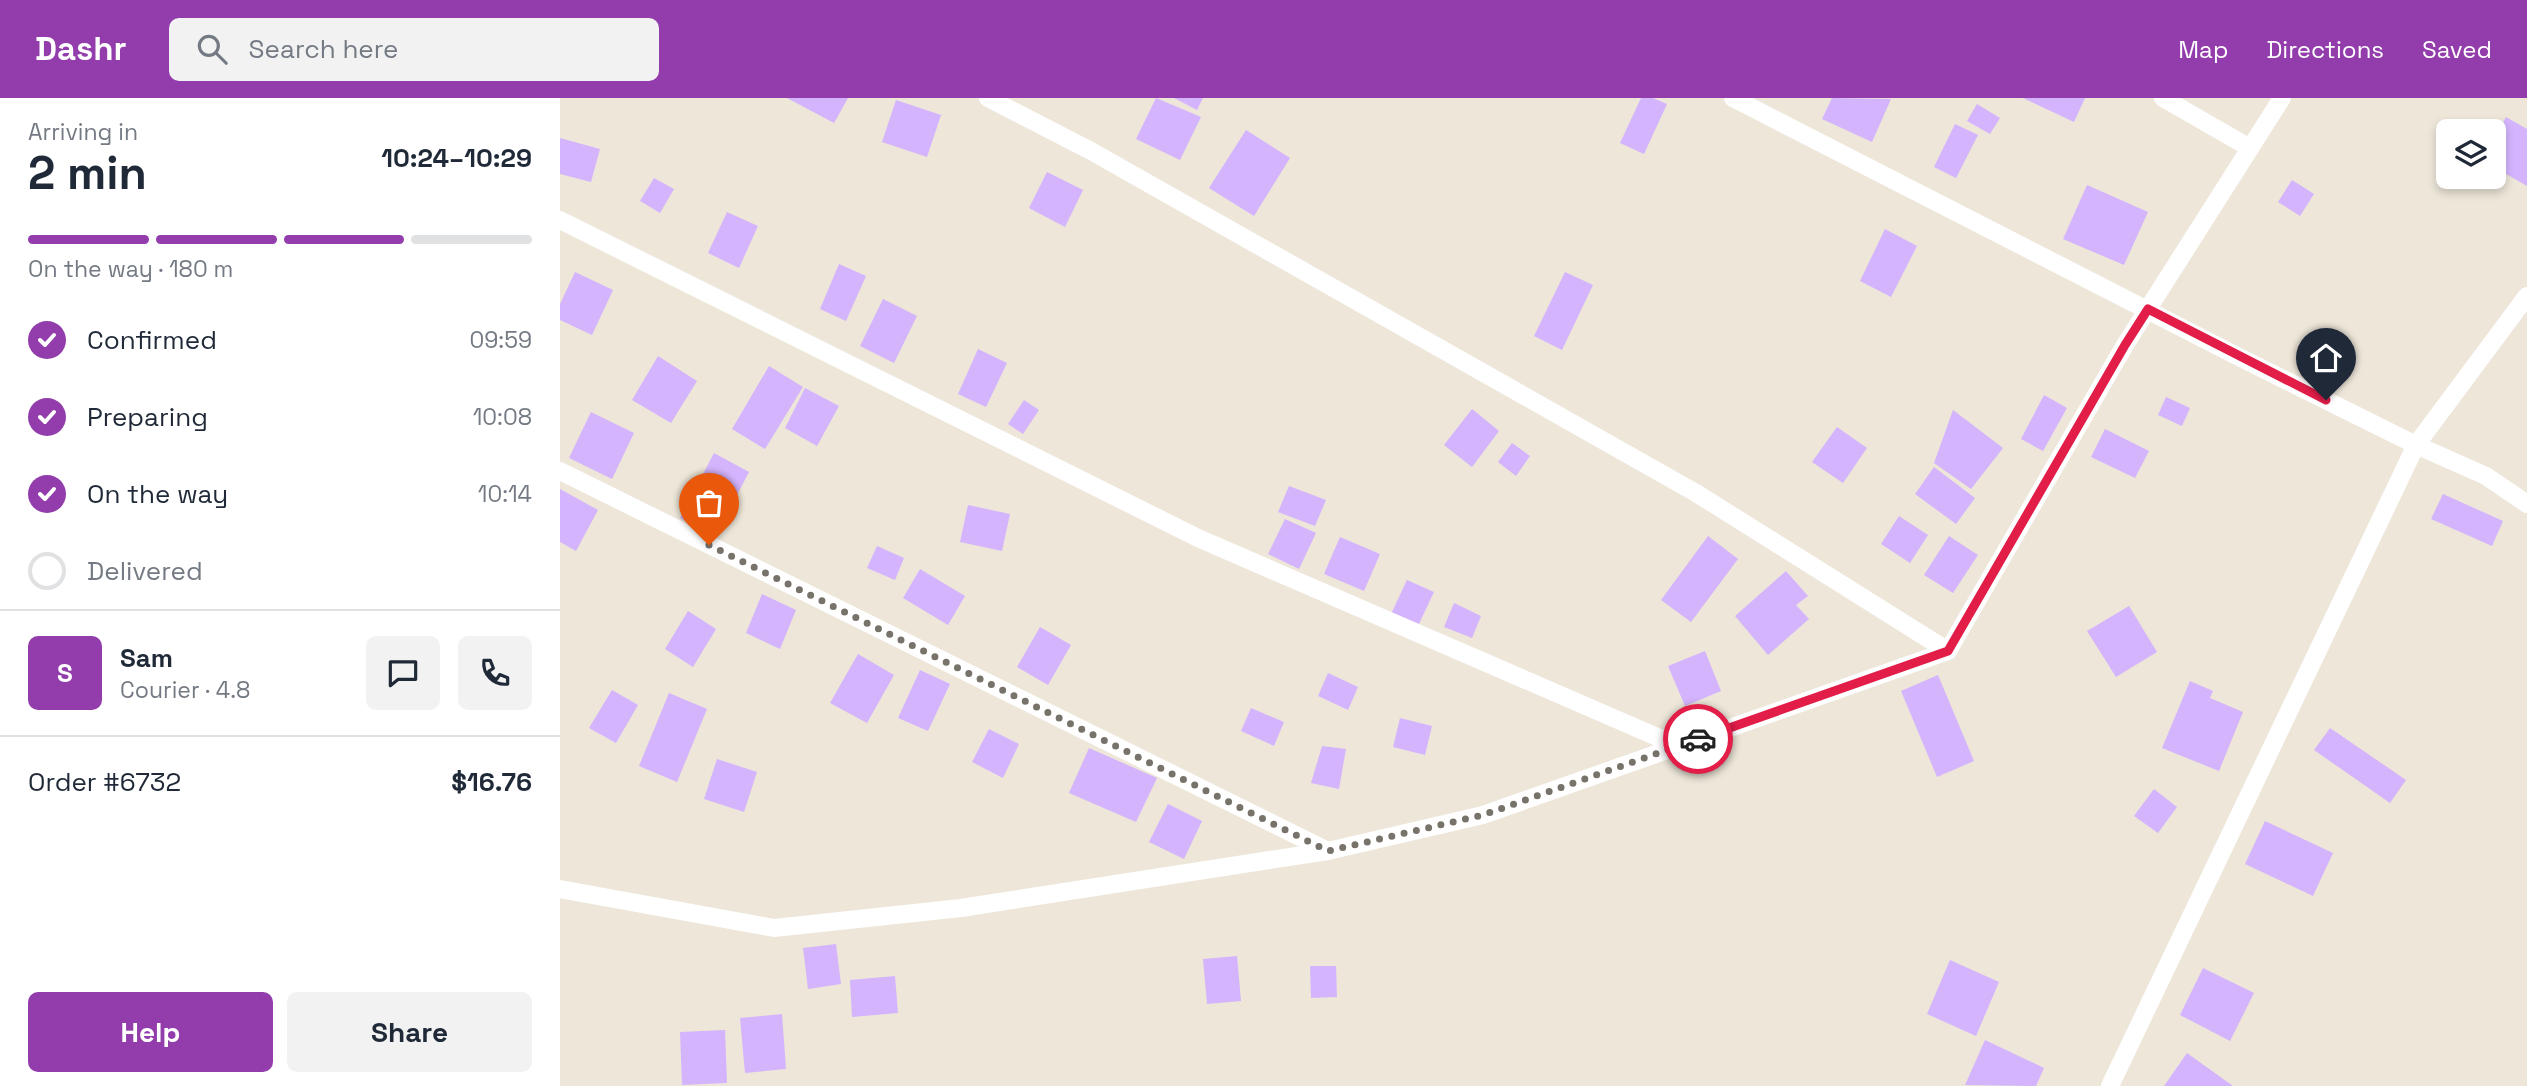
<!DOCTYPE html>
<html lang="en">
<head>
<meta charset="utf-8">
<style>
  :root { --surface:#fff; --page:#f2f2f3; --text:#1f2937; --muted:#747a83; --line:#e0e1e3; --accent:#923dab }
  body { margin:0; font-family:"Space Grotesk",sans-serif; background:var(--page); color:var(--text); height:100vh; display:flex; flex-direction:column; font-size:26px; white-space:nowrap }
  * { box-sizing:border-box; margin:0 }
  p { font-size:23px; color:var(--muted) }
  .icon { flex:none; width:38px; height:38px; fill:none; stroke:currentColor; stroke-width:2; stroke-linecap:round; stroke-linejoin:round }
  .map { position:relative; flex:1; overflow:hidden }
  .panel { display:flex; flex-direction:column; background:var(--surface); width:560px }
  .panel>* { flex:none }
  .fabs { position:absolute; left:1876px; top:21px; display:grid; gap:14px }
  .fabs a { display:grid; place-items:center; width:70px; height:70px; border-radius:10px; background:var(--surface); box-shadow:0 4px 10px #0003; font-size:35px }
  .pin { position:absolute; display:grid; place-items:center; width:60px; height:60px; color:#fff; margin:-72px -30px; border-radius:50% 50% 50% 0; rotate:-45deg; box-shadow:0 0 7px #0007 }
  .pin .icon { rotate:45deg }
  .courier { position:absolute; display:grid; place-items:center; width:70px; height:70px; margin:-35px; border:5px solid #e11d48; border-radius:50%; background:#fff; color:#222; box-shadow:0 2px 9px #0007 }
  .summary em { font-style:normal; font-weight:700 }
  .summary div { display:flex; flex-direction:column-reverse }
  .summary { display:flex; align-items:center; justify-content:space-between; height:119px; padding:0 28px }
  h1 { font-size:46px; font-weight:700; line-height:52px }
  .bar { display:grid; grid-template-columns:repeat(4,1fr); gap:10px 7px; align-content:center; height:84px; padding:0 28px }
  .bar i { height:9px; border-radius:5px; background:var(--line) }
  .bar .selected { background:var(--accent) }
  .bar p { grid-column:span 4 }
  .line { display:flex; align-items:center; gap:18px; padding:0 28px; border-top:2px solid var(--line) }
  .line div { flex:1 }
  .round { display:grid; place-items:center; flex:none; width:74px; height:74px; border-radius:10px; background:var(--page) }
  ol { padding:0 28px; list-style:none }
  li { display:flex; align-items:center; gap:21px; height:77px }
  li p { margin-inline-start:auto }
  li .icon { padding:7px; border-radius:50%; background:var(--accent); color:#fff; stroke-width:4 }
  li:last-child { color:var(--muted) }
  li i { width:38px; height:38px; border:4px solid var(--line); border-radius:50% }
  .primary-button { display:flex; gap:14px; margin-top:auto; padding:14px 28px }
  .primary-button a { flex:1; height:80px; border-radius:10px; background:var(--accent); color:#fff; font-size:28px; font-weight:700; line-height:80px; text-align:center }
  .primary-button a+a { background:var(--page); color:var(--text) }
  header { display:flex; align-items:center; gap:42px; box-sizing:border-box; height:98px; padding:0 35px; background:var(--accent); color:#fff }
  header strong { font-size:33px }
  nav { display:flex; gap:38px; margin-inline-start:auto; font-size:24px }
  .search { width:490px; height:63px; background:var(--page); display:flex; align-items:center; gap:18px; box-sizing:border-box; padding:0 24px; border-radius:10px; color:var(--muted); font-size:26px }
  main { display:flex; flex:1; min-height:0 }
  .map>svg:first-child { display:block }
  .building { fill:#d4b4fd }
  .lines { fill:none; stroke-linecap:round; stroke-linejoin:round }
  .lane { stroke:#fff; stroke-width:18 }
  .done { stroke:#77736b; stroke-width:7; stroke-dasharray:0 12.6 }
  .route { stroke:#e11d48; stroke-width:9 }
</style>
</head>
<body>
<header>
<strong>Dashr</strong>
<div class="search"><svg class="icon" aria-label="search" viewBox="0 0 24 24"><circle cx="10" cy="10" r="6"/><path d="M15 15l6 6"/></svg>Search here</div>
<nav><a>Map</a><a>Directions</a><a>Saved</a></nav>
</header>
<main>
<section class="panel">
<div class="summary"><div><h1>2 min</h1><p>Arriving in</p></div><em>10:24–10:29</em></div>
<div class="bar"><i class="selected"></i><i class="selected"></i><i class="selected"></i><i></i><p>On the way · 180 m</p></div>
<ol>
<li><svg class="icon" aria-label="check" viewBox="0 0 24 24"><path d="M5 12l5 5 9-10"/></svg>Confirmed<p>09:59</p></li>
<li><svg class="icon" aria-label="check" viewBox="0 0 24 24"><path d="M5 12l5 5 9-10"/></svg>Preparing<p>10:08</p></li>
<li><svg class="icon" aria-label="check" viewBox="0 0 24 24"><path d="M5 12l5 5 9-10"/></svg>On the way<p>10:14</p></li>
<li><i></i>Delivered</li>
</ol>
<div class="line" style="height:126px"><b class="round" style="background:var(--accent);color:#fff">S</b><div><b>Sam</b><p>Courier · 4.8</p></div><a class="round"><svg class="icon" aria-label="chat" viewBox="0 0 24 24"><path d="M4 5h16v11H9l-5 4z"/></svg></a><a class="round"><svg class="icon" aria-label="phone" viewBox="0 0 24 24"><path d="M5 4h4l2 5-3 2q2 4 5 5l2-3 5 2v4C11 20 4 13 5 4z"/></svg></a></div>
<div class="line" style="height:91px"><div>Order #6732</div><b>$16.76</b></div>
<div class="primary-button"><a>Help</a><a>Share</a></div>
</section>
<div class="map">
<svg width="1967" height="988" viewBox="0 0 1967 988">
  <rect width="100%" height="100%" fill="#ede6d9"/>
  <g class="building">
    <path d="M227,0h61l-14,25z"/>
    <path d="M596,0l45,19 -21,43 -44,-21z"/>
    <path d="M614,0h29l-6,12z"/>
    <path d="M1081,0h12l14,6 -23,50 -24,-11z"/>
    <path d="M1272,0l59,1 -19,43 -50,-23z"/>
    <path d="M1463,0h62l-11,24z"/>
    <path d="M336,2l45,15 -14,42 -45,-15z"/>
    <path d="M1417,6l23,14 -10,16 -23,-13z"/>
    <path d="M1946,19l21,12v57l-33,-19v-28z"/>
    <path d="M1395,26l23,11 -22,43 -22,-11z"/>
    <path d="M686,32l44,28 -36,58 -45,-28z"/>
    <path d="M0,40l40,11 -9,33 -31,-8z"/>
    <path d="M487,74l36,18 -18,37 -36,-19z"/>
    <path d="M94,80l20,11 -14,24 -20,-12z"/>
    <path d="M1732,82l22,14 -14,22 -22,-14z"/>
    <path d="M1527,87l61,27 -24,53 -61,-26z"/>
    <path d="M167,114l31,14 -19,42 -31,-15z"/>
    <path d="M1325,131l32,17 -26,51 -31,-16z"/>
    <path d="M279,166l27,12 -20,45 -26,-12z"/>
    <path d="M15,174l38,18 -21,45 -32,-15v-16z"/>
    <path d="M1005,174l28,13 -31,65 -28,-14z"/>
    <path d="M323,201l34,17 -23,47 -34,-17z"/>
    <path d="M418,251l29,14 -21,44 -28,-13z"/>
    <path d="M98,258l39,25 -26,42 -39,-23z"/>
    <path d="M209,268l34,21 -38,62 -33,-20z"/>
    <path d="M245,290l34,18 -22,40 -32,-18z"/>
    <path d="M1484,297l23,13 -24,43 -22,-12z"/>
    <path d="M1606,299l24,11 -8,18 -24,-11z"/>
    <path d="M464,302l15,10 -16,24 -15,-10z"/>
    <path d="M912,311l27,22 -27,36 -28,-22z"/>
    <path d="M1393,312l50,38 -32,41 -37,-26z"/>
    <path d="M31,314l43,21 -22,46 -43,-21z"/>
    <path d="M1277,329l30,21 -24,35 -31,-21z"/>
    <path d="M1545,331l44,22 -14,27 -44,-21z"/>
    <path d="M952,345l18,13 -14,20 -18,-14z"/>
    <path d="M154,355l35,19 -34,65 -35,-19z"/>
    <path d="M1374,369l41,31 -19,26 -41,-30z"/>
    <path d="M729,388l37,14 -11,26 -37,-14z"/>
    <path d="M0,391l38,21 -22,41 -16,-9z"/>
    <path d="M1883,396l60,27 -11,25 -61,-27z"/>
    <path d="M408,407l42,9 -8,37 -42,-9z"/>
    <path d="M1339,418l29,19 -18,28 -29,-19z"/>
    <path d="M725,421l31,14 -17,36 -31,-15z"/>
    <path d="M1148,438l30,23 -47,63 -30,-22z"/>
    <path d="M1389,438l29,19 -25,38 -29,-18z"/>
    <path d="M780,439l40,17 -16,37 -40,-17z"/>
    <path d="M317,448l27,12 -9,22 -28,-12z"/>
    <path d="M360,471l45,27 -17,29 -45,-27z"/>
    <path d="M1226,473l22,25 -12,9 13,14 -41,36 -33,-39z"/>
    <path d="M847,482l27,12 -16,34 -27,-12z"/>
    <path d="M202,496l34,16 -16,39 -34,-16z"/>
    <path d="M894,505l27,13 -9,22 -28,-11z"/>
    <path d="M1569,508l28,46 -41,25 -29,-46z"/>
    <path d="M128,513l28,18 -23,38 -28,-18z"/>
    <path d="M480,529l31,18 -23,40 -31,-18z"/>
    <path d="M1145,553l16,40 -36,15 -17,-40z"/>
    <path d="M298,556l36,21 -27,48 -37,-20z"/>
    <path d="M360,572l30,14 -22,47 -30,-13z"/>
    <path d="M768,575l30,14 -10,23 -30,-14z"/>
    <path d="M1378,577l36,86 -37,16 -36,-86z"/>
    <path d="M1630,583l23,10 -3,7 33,14 -24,59 -57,-23z"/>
    <path d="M52,592l26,15 -22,38 -27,-15z"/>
    <path d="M109,595l38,16 -30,73 -38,-16z"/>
    <path d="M691,610l33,14 -10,24 -33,-15z"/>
    <path d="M840,620l32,8 -7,29 -32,-8z"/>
    <path d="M1770,630l76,52 -16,23 -76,-53z"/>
    <path d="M429,631l30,15 -16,34 -31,-16z"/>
    <path d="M762,648l24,3 -7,40 -28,-6z"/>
    <path d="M529,650l68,30 -21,44 -67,-29z"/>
    <path d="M157,661l40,13 -13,40 -40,-13z"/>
    <path d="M1594,691l23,18 -19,26 -24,-17z"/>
    <path d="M608,706l34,17 -18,38 -35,-17z"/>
    <path d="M1705,723l68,32 -20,43 -68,-32z"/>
    <path d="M276,846l5,40 -33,5 -5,-41z"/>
    <path d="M677,858l4,45 -34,3 -4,-45z"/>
    <path d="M1390,862l49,22 -23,54 -49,-22z"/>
    <path d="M750,868h26l1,31 -26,1z"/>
    <path d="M1643,870l51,25 -24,48 -50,-26z"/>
    <path d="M335,878l3,37 -46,4 -2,-37z"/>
    <path d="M222,916l4,55 -41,4 -5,-55z"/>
    <path d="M165,932l2,53 -45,2 -2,-53z"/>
    <path d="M1425,942l59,28 -8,18 -71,-1z"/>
    <path d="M1627,955l46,33h-69z"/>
  </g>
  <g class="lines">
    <g class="lane">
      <path d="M428,0l103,53 605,342 252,158"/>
      <path d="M1173,0l502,257 181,90 70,31 41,28"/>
      <path d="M1603,0l87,50"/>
      <path d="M0,122l638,318 480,208"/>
      <path d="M0,373l768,380"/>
      <path d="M0,791l214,39 187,-20 367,-57 155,-36 465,-164 177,-306 157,-247"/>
      <path d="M1550,988l306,-641 111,-149"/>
    </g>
  </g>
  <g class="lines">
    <path class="done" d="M149,447l619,306 155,-36 215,-76"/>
    <path class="route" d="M1138,641l250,-88 177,-306 23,-36 178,91"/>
  </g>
</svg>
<div class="fabs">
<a><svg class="icon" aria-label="layers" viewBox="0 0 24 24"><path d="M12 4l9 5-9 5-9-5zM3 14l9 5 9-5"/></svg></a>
</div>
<div class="pin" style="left:149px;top:447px;background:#ea580c"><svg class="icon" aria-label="bag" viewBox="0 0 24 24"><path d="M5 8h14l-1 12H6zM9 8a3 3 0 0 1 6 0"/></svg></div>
<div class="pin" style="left:1766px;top:302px;background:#1f2937"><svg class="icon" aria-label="home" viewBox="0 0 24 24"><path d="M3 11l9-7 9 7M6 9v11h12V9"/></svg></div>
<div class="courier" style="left:1138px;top:641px"><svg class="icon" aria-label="car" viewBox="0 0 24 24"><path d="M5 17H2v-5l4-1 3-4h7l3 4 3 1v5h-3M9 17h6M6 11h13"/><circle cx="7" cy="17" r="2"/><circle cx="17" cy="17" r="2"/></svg></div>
</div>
</main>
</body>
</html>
